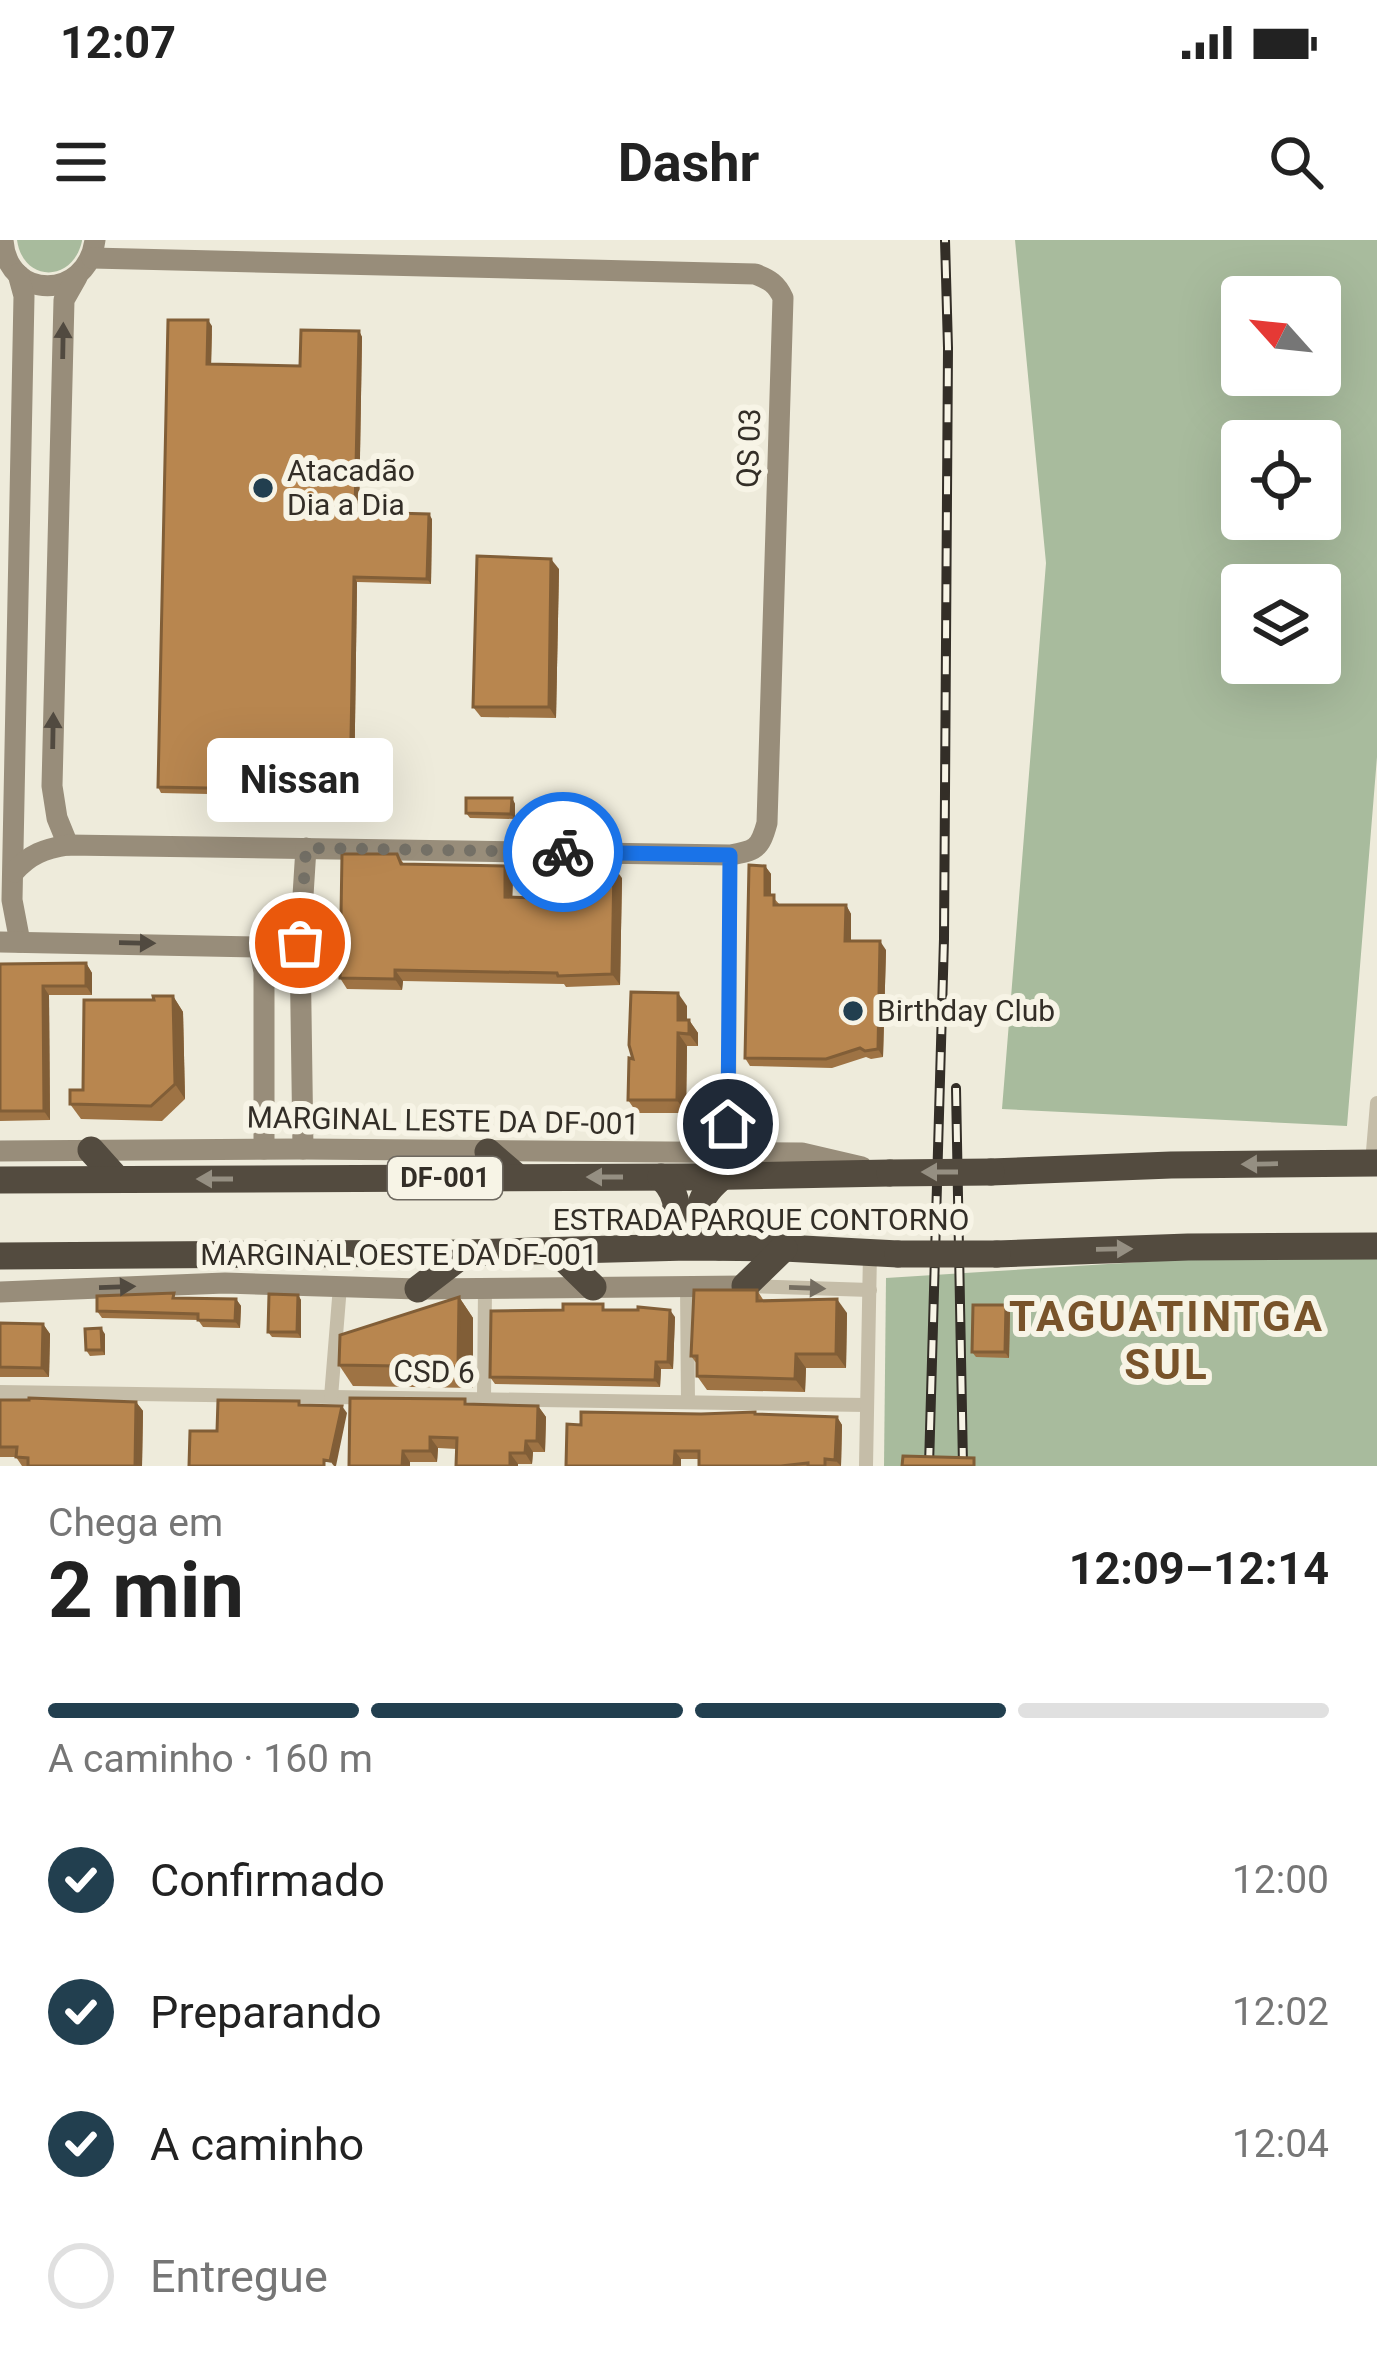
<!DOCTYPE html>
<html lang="pt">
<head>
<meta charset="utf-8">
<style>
  :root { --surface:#fff; --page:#f6f6f6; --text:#222; --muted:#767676; --line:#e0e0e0; --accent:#223f4f }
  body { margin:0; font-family:Roboto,sans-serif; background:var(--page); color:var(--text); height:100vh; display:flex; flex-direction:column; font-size:45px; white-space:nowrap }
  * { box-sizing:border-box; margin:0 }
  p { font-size:39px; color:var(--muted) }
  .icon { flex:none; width:66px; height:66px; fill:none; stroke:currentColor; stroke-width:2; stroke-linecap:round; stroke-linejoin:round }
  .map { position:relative; height:1226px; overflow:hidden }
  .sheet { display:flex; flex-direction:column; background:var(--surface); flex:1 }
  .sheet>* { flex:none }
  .needle { width:78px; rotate:297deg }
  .buttons { position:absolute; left:1221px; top:36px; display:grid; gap:24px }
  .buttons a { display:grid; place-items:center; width:120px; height:120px; border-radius:12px; background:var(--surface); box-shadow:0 12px 48px #0002; font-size:60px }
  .pin { position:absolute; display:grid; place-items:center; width:102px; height:102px; color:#fff; margin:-51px; border:6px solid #fff; border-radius:50%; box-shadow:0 3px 12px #0007 }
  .courier { position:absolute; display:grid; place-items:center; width:120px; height:120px; margin:-60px; border:9px solid #1a73e8; border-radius:50%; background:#fff; color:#222; box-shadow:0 3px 15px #0007 }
  .bubble { position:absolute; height:84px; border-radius:12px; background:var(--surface); box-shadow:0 12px 48px #0002; font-size:39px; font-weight:700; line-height:84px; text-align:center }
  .headline em { font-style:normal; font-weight:700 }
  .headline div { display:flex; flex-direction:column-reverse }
  .headline { display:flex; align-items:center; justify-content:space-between; height:204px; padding:0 48px }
  h1 { font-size:78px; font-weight:700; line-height:90px }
  .bar { display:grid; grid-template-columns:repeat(4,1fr); gap:18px 12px; align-content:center; height:144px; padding:0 48px }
  .bar i { height:15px; border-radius:9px; background:var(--line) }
  .bar .current { background:var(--accent) }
  .bar p { grid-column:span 4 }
  ol { padding:0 48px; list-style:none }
  li { display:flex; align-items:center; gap:36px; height:132px }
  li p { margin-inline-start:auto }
  li .icon { padding:12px; border-radius:50%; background:var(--accent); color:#fff; stroke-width:4 }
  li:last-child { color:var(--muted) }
  li i { width:66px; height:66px; border:6px solid var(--line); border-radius:50% }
  .status { display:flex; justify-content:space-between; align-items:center; height:84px; padding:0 60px; background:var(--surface); direction:ltr }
  .status svg { height:33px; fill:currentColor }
  header { display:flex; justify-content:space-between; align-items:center; height:156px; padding:0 48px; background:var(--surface); font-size:54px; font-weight:700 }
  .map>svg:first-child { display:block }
  .green { fill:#a8bb9d; fill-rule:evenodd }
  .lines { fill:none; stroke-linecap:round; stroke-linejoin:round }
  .street { stroke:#c5bda8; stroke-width:14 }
  .secondary { stroke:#988d7a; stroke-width:21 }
  .highway { stroke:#534b3f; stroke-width:27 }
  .rail-casing { stroke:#332e27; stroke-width:10 }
  .rail { stroke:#f7f4e6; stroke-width:6; stroke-dasharray:18; stroke-linecap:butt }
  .highway-bridge { stroke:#534b3f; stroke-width:27 }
  .wall { fill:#9e7344 }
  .shaded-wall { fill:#815e37 }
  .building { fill:#b8864f; stroke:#815e37; stroke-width:3 }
  .oneway { fill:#514a40 }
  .oneway2 { fill:#958f82 }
  .oneway3 { fill:#756e61 }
  .done { stroke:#747066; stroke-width:12; stroke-dasharray:0 21.6 }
  .route { stroke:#1a73e8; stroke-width:15 }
  .poi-dot { fill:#223f4f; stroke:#f7f4e6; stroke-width:4.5 }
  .labels { text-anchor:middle; stroke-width:12; stroke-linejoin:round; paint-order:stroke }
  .shield { fill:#f7f4e6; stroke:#6e6960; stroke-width:3 }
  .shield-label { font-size:27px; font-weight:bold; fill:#332e27 }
  .street-label { font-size:30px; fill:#332e27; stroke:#f7f4e6 }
  .poi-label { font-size:30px; fill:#332e27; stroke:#f7f4e6; text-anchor:start }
  .district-label { font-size:42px; font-weight:bold; letter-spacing:3px; fill:#78532a; stroke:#f7f4e6 }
</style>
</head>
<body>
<div class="status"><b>12:07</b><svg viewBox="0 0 49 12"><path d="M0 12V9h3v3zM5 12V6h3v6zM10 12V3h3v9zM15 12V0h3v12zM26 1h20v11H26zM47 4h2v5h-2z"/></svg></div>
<header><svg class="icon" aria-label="menu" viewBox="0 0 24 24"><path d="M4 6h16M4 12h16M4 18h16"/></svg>Dashr<svg class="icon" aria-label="search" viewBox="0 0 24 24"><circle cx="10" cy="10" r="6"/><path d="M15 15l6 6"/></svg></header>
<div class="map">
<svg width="1377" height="1226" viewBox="0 0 1377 1226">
  <rect width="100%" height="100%" fill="#eeebdb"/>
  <g class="green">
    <path d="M17,0h65v1c-9,42 -59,42 -65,-1z"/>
    <path d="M1015,0h362v517l-30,369 -345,-17 44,-546zM1320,57v78h-78v-78zM1320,201v78h-78v-78zM1320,345v78h-78v-78z"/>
    <path d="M1377,1007v219h-493l2,-188z"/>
  </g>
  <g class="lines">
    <g class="street">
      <path d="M729,913l1,-298"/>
      <path d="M1372,923l5,-60"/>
      <path d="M687,1046l1,116"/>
      <path d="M749,1046l121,4"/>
      <path d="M0,1152l867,13"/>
      <path d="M331,1157l9,-111"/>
      <path d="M484,1159l1,-111"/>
      <path d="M866,1226l4,-213"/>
    </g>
    <g class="secondary">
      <path d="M3,0c4,61 84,61 92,0"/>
      <path d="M18,34l6,22 -12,604 8,42"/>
      <path d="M68,605l-11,-27 -5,-32 12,-486 13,-23"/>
      <path d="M14,632c16,-18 30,-23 54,-27l662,10c25,-4 30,-6 37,-32l16,-525c-6,-14 -14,-19 -28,-24l-663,-16"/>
      <path d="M0,702l259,5 41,-4"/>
      <path d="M259,707l5,25v177"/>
      <path d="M303,909l-3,-206 6,-95"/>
      <path d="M0,911l303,-2 499,4 60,14"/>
      <path d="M0,1052l225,-9 193,6 327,-3"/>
    </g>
    <g class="highway">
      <path d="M91,910l26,29"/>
      <path d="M488,912l29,25"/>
      <path d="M991,932l180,-7 206,-2"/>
      <path d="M0,940l689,-3 201,-4"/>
      <path d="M657,1007c18,-27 30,-44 4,-70"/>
      <path d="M719,1007c-23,-31 -28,-45 4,-71"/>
      <path d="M556,1011l37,36"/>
      <path d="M997,1014l191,-7 189,-1"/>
      <path d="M0,1016l465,-3 223,-6 96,1 114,6"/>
      <path d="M745,1046l39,-38"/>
      <path d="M418,1049l47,-36"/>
    </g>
    <defs>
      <g id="rail">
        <path d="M956,848l7,378"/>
        <path d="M929,1226l15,-527 4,-591 -3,-108"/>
      </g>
    </defs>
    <use href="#rail" class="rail-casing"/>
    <use href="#rail" class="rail"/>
    <g class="highway-bridge">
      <path d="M890,933l101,-1"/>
      <path d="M898,1014h99"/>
    </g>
  </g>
  <g class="wall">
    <path d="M212,86l-1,38 89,2 59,-35 3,6 -3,175 73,7 -1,65 -74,-2 -3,215 -193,-4 -3,-6z"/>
    <path d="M559,329l-3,149 -75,-1 -8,-10z"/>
    <path d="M512,558l3,6v15l-45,-1 -4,-5z"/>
    <path d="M397,614l7,10 101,2 8,10 -1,21 47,2 63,-21 -2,107 -54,2 -2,-3 -161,-3 -1,9 -55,-1 -7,-11z"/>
    <path d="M765,626l6,8v21l9,10h66l5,9v27l35,9 -3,107 -12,2 -5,-2 -34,11 -82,-2 -5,-8z"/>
    <path d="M86,723l6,10v22h-43l1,125 -50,1v-157z"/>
    <path d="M173,756l10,16 2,87 -23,22 -81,-2 -11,-15 84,-104z"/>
    <path d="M687,766v14h2l9,13v13h-11l-1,67h-49l-9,-13z"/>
    <path d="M757,1050l7,11 83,12 -1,55h-40l-1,24 -98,-2 -10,-14v-12l-6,-8z"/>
    <path d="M298,1055l3,5v38l-29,-1 -4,-5z"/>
    <path d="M459,1057l14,21v70l-120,-2 -14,-21z"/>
    <path d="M177,1058l59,1 5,7 -1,22 -37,-1 -5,-7 -96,-2 -5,-7z"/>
    <path d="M1006,1065l4,6 -1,47 -33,-1 -4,-5z"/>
    <path d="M607,1070l68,7 -2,52h-12l-1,18 -165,-3 -5,-7z"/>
    <path d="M0,1083l43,1 7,10 -1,43h-49z"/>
    <path d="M105,1094v21l-15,1 -4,-6z"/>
    <path d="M0,1160l136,2 7,9 -1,55h-120l-6,-9h-16z"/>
    <path d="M469,1164l69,2 8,11 -1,35h-12l-1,12h-14v2h-62l1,-17 -19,-1 -1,14h-27v4h-61z"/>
    <path d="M755,1172l1,2 81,3 5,8 -1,41h-142v-7h-18v7h-115l15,-41 120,-11z"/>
  </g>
  <g class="shaded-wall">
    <path d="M208,80l4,6 -1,43 -4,-5z"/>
    <path d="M359,91l3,6 -3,181 -4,-6z"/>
    <path d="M429,274l3,5 -1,65 -4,-5z"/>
    <path d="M551,319l8,10 -3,149 -7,-11z"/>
    <path d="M354,337l3,5 -3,215 -4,-6z"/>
    <path d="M512,558l3,6v15l-4,-5z"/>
    <path d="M505,626l8,10 -1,32 -7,-11z"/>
    <path d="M765,626l6,8v30l-6,-9z"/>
    <path d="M614,627l8,11 -2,107 -8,-11z"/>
    <path d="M846,665l5,9v35l-6,-8z"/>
    <path d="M880,701l6,9 -3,107 -5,-8z"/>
    <path d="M86,723l6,10v22l-6,-9z"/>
    <path d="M395,730l8,11 -1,9 -7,-11z"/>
    <path d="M43,746l6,9 1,125 -6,-9z"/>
    <path d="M678,753l9,13v27l-9,-13z"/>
    <path d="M173,756l10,16 2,87 -10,-15z"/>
    <path d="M689,780l9,13v13l-9,-12z"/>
    <path d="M678,793l9,13 -1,67 -9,-13z"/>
    <path d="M298,1055l3,5v38l-4,-6z"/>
    <path d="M459,1057l14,21v70l-15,-21z"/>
    <path d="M236,1059l5,7 -1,22 -5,-7z"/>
    <path d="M837,1059l10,14 -1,55 -10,-14z"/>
    <path d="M1006,1065l4,6 -1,47 -4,-6z"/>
    <path d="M670,1070l5,7 -2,52 -5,-7z"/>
    <path d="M43,1084l7,10 -1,43 -7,-9z"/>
    <path d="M101,1088l4,6v21l-3,-5z"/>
    <path d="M796,1114l10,14 -1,24 -10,-13z"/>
    <path d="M656,1122l5,7 -1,18 -5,-7z"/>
    <path d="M136,1162l7,9 -1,55h-7z"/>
    <path d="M342,1166l5,7 -11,53h-2l-4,-5z"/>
    <path d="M538,1166l8,11 -1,35 -8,-11z"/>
    <path d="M837,1177l5,8 -1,41 -6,-6z"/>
    <path d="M430,1197l8,11 -1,14 -7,-11z"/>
    <path d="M526,1201l7,11 -1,12 -7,-11z"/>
    <path d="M403,1211l7,11v4h-8z"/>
    <path d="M675,1211l6,8v7h-7z"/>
    <path d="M510,1213l8,11v2h-8z"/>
  </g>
  <g class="building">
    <path d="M168,80h40l-1,44 93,2 1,-36 58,1 -4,181 74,2 -2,65 -73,-2 -4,214 -192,-4z"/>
    <path d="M477,316l74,3 -2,148h-76z"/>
    <path d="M466,558h46l-1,16 -45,-1z"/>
    <path d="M342,614h55l4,10 104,2v31l54,2v-32h55l-2,107 -54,2 -1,-3 -162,-3v9l-55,-1z"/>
    <path d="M749,625l16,1v29h9v10h72l-1,36h35l-2,108 -13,2 -5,-3 -34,11 -81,-1z"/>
    <path d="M86,723v23h-43l1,125h-44v-147z"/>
    <path d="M631,752l47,1v27h11v14l-11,-1 -1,67h-49l1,-42 4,1 -4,-14z"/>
    <path d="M153,756h20l2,88 -24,22 -81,-2v-14h13l1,-90h70z"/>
    <path d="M694,1050h63v11l80,-2 -1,55h-40l-1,25 -98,-3v-20h-6z"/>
    <path d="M174,1053l-1,5 63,1 -1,22 -37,-1v-6l-101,-3v-15z"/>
    <path d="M269,1054l29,1 -1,37h-29z"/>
    <path d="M459,1057l-1,70 -119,-2 1,-30z"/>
    <path d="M563,1064h40v6h35v-3l32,3 -2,52h-12l-1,18 -165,-3 1,-66 72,-1z"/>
    <path d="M973,1065h33l-1,47h-33z"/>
    <path d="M0,1083l43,1 -1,44 -42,-1z"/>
    <path d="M101,1088l1,22h-16l-1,-21z"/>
    <path d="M29,1158l107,4 -1,64h-107v-8l-12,-1 1,-10h-17v-47h29z"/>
    <path d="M350,1158l115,1v5l73,2 -1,35h-11l-1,12h-15v13h-54l1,-28 -27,-1v14h-27l-1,15h-53z"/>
    <path d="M218,1160l81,1v4l43,1 -12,55 -6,-1v6h-135l1,-35h27z"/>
    <path d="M581,1172l120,2 54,-2v2l82,3 -2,43 -10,-1v7h-17v-3l-27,3h-82v-15h-24l-1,15h-108l1,-42 14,1z"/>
    <path d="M903,1216l71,2v8h-72z"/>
  </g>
  <defs><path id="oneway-solid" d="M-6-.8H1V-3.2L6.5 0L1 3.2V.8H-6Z" transform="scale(3)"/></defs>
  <g class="oneway">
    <use href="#oneway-solid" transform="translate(63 101) rotate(-89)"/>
    <use href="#oneway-solid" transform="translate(53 491) rotate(-89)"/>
    <use href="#oneway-solid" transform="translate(137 703) rotate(1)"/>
    <use href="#oneway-solid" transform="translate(117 1047) rotate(-2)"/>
  </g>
  <g class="oneway2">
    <use href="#oneway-solid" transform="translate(1260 924) rotate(179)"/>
    <use href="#oneway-solid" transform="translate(940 932) rotate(180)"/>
    <use href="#oneway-solid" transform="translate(605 937) rotate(180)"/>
    <use href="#oneway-solid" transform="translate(215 939) rotate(180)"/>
    <use href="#oneway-solid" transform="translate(1114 1009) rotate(-1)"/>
  </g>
  <use class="oneway3" href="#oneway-solid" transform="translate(807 1048) rotate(2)"/>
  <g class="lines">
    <path class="done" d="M300,703l6,-95 257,4"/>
    <path class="route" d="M563,612l167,3 -2,269"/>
  </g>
  <g class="poi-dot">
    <circle cx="263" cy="248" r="12"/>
    <circle cx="853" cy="771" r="12"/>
  </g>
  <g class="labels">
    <rect class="shield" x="388" y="917" width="114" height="42" rx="9"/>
    <g class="shield-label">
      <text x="445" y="947">DF-001</text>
    </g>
    <g class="street-label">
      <text transform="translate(749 208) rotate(-88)" y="10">QS 03</text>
      <text transform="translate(443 881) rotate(1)" y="10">MARGINAL LESTE DA DF-001</text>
      <text x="761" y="990">ESTRADA PARQUE CONTORNO</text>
      <text x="399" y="1025">MARGINAL OESTE DA DF-001</text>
      <text transform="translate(434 1132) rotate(1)" y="10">CSD 6</text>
    </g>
    <g class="poi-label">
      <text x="287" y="241">Atacadão<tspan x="287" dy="34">Dia a Dia</tspan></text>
      <text x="877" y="781">Birthday Club</text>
    </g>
    <g class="district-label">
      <text x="1167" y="1091">TAGUATINTGA<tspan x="1167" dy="48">SUL</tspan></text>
    </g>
  </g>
</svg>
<div class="buttons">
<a><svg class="needle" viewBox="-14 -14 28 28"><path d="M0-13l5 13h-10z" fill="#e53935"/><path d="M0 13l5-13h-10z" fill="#767676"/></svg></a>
<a><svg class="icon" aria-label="locate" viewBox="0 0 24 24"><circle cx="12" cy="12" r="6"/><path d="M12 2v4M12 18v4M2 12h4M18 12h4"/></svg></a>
<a><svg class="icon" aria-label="layers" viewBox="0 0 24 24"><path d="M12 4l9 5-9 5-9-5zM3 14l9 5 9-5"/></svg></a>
</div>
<div class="pin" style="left:300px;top:703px;background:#ea580c"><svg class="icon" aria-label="bag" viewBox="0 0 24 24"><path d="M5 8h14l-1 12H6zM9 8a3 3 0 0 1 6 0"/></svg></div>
<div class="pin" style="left:728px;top:884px;background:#1f2937"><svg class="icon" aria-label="home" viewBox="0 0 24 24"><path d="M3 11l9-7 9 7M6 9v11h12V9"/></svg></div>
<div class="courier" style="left:563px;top:612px"><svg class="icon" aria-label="bike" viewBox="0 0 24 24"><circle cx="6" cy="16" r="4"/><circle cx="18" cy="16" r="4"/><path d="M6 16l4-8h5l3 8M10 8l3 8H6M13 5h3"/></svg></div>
<div class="bubble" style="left:207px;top:498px;width:186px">Nissan</div>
</div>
<section class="sheet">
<div class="headline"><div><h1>2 min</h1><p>Chega em</p></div><em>12:09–12:14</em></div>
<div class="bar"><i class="current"></i><i class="current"></i><i class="current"></i><i></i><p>A caminho · 160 m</p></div>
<ol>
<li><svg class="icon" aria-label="check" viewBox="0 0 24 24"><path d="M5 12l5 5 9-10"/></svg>Confirmado<p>12:00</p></li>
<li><svg class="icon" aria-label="check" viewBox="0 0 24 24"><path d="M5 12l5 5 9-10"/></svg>Preparando<p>12:02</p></li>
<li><svg class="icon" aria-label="check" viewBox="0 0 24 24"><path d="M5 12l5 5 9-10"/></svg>A caminho<p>12:04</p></li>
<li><i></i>Entregue</li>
</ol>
</section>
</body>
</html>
